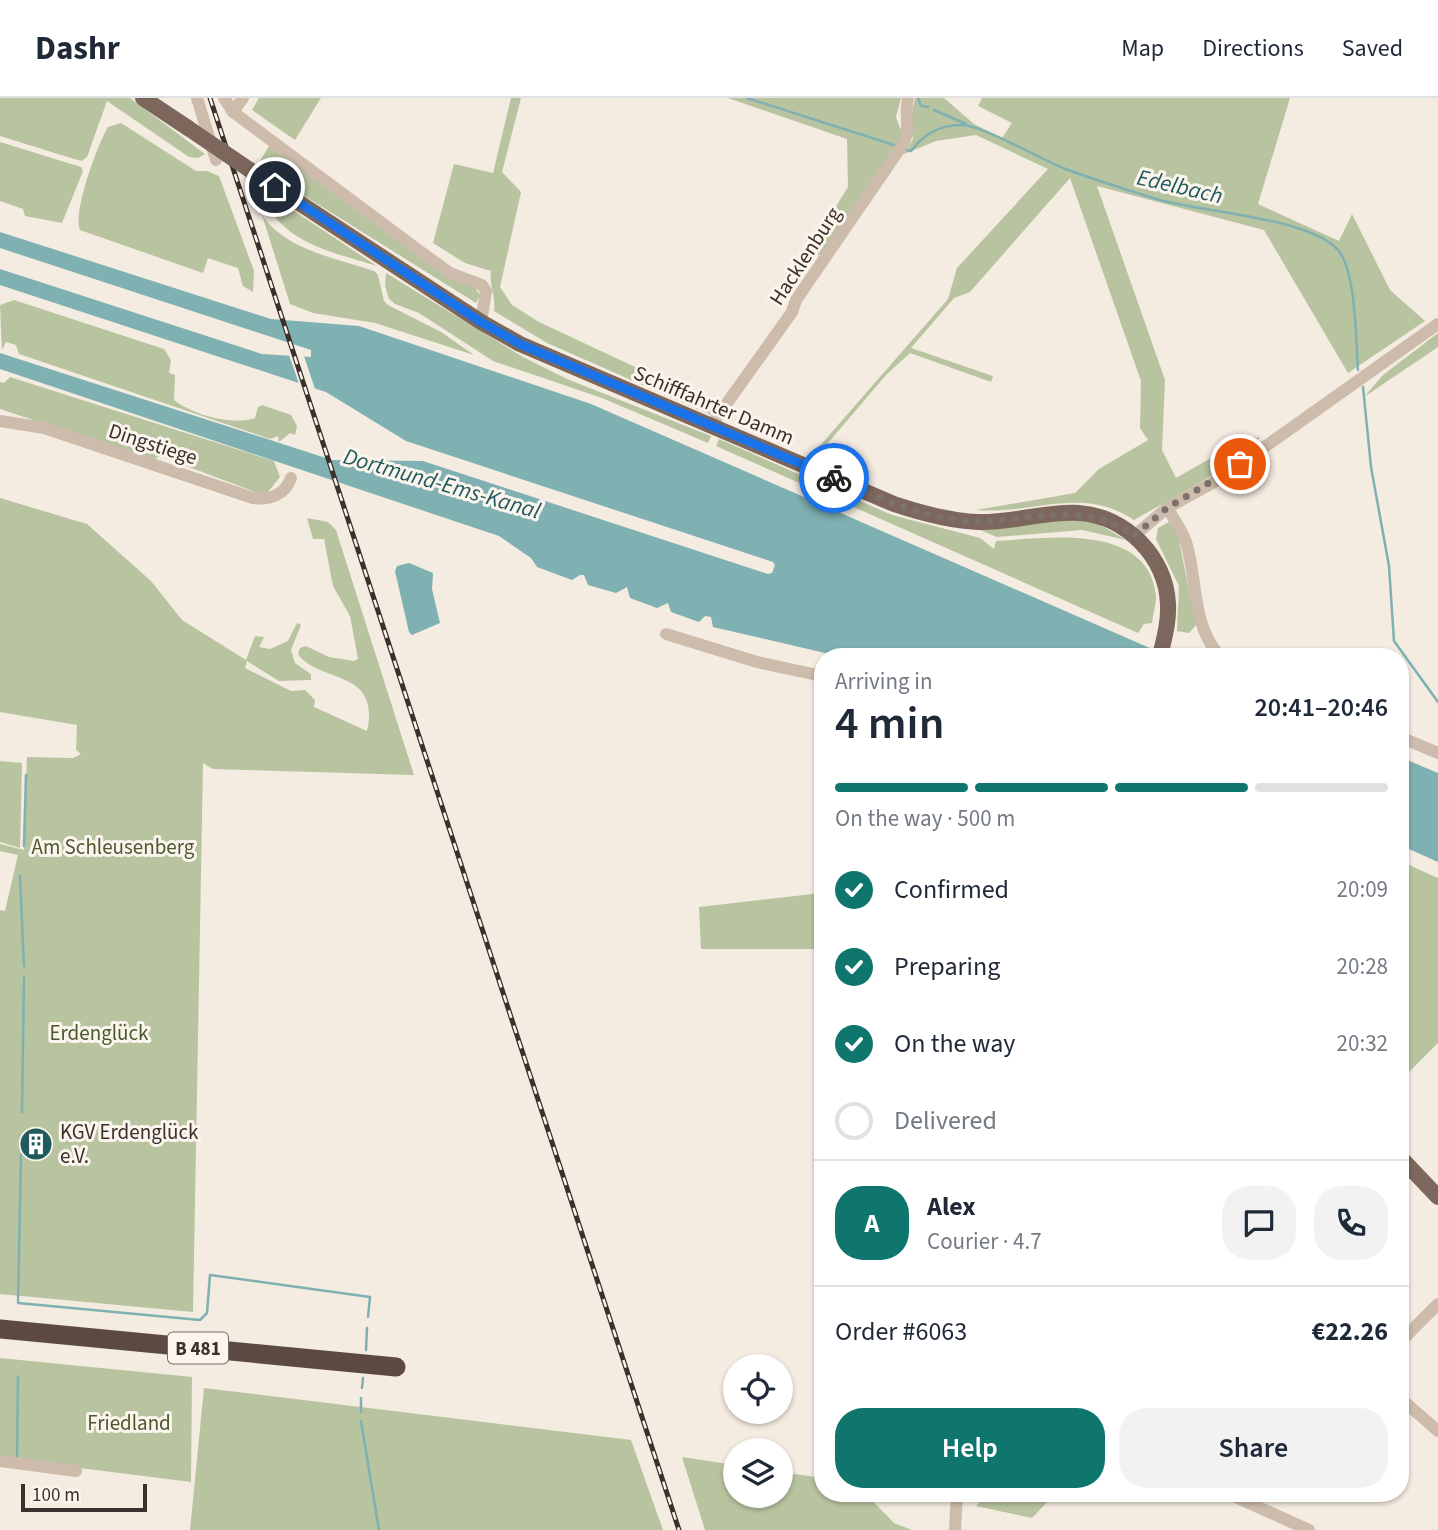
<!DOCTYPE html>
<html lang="en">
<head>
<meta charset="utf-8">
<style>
  :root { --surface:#fff; --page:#f2f2f3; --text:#1f2937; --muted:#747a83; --line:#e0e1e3; --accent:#0f766e }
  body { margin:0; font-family:"Source Sans 3",sans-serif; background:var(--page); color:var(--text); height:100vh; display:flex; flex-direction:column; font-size:26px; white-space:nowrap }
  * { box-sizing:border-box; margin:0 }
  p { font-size:23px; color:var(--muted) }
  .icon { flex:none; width:38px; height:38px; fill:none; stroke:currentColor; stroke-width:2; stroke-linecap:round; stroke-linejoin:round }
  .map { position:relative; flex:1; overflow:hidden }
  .details { position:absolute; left:814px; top:550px; width:595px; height:854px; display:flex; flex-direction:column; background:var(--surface); border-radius:28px; box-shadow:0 2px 5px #0004 }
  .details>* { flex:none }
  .tools { position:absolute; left:723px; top:1256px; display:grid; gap:14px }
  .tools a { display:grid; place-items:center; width:70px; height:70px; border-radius:50%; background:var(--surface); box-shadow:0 2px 5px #0004; font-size:35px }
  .scale { position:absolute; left:21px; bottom:18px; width:126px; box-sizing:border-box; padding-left:7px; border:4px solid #3b302b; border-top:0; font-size:19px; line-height:24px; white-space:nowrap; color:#3b302b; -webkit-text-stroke:5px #fbf5ee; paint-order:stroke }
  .pin { position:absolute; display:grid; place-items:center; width:60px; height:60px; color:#fff; margin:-30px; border:4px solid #fff; border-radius:50%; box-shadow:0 2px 7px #0007 }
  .courier { position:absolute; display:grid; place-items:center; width:70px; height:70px; margin:-35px; border:5px solid #1a73e8; border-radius:50%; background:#fff; color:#222; box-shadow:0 2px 9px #0007 }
  .headline em { font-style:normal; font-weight:600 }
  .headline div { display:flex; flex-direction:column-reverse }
  .headline { display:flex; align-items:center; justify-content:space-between; height:119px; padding:0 21px }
  h1 { font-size:46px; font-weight:600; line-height:52px }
  .bar { display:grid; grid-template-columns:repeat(4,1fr); gap:10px 7px; align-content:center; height:84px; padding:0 21px }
  .bar i { height:9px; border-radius:5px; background:var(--line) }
  .bar .on { background:var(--accent) }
  .bar p { grid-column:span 4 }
  .line { display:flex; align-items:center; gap:18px; padding:0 21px; border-top:2px solid var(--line) }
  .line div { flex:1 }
  .round { display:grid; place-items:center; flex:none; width:74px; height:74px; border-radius:28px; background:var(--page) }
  ol { padding:0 21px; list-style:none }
  li { display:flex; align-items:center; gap:21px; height:77px }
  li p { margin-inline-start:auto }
  li .icon { padding:7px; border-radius:50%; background:var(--accent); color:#fff; stroke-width:4 }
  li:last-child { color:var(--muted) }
  li i { width:38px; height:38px; border:4px solid var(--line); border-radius:50% }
  .action { display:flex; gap:14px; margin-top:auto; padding:14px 21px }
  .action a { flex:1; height:80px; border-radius:28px; background:var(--accent); color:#fff; font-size:28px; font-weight:600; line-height:80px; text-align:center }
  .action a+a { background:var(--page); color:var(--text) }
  header { display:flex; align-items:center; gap:42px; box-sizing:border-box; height:98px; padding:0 35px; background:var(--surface); border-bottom:2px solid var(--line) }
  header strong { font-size:33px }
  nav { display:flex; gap:38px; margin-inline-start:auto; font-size:24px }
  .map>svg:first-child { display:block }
  .green { fill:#b8c4a0 }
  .water { fill:#7fb0b2 }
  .pier { fill:#f4ebe1 }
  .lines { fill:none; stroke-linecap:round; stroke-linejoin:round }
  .stream { stroke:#7fb0b2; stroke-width:2.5 }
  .minor { stroke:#cdbbac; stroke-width:12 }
  .major { stroke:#7d675c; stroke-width:16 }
  .highway { stroke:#5c4a42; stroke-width:19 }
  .rail-casing { stroke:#3b302b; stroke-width:5 }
  .rail { stroke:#fbf5ee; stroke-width:2.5; stroke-dasharray:8; stroke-linecap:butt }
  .major-bridge { stroke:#7d675c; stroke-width:16 }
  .done { stroke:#7c716b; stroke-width:7; stroke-dasharray:0 12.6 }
  .route { stroke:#1a73e8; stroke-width:9 }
  .labels { text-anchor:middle; stroke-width:6; stroke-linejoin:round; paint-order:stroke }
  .shield { fill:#fbf5ee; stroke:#756b66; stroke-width:2 }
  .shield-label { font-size:19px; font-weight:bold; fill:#3b302b }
  .street-label { font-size:21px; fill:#3b302b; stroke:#fbf5ee }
  .park-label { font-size:21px; fill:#4a5a2e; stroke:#fbf5ee }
  .poi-label { font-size:21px; fill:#3b302b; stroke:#fbf5ee; text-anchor:start }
  .water-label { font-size:23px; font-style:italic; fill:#1f5a5e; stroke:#fbf5ee }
</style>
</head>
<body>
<header>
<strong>Dashr</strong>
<nav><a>Map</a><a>Directions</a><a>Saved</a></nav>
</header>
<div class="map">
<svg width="1438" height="1432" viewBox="0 0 1438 1432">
  <rect width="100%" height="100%" fill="#f4ebe1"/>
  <g class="green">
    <path d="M0,0h130l75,56 -7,4 -9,-1 -82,-56 -20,56 -5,4 -8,-2 -74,-23z"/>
    <path d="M259,0h62l-26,42 -43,-30z"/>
    <path d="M511,0h10l-19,74 19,20 -21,95 12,18 27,17 177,83 -5,10 -164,-72 -53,-32c2,-15 -5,-25 -3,-40l-26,-8 -32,-20 21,-79 39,9z"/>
    <path d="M728,0h173l-5,19 6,16 -5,11 -76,110 -8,3 -1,-12 36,-58 -1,-48z"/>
    <path d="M915,0h29l30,26 28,14 10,-15 -34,-17 4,-8h308l-32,106 81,37 13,-27 38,76 35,31 -77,52 -84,-143 -167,-44 68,194 -3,70 14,28 68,-39 16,-2c-31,34 -86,60 -126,83 -53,-35 -101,-5 -158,-10l99,-17 24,-24 49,-29 -8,-12 1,-47 -71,-203 -100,114 -16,6 -43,50 82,28 -2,6 -81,-29 -24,22 -64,75 -4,-2 130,-149 9,-31 91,-99 -72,-34 -40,6 -32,13 9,-15 -3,-17z"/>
    <path d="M121,25l75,48h11l12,5 35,95 -1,21 -10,-6 -5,-18 -30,-10 -5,15 -123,-43c-8,-16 18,-87 28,-103z"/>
    <path d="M0,44l81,25 2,4 -21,52 -37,-7 -2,-7 -23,-8z"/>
    <path d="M269,48l206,142 5,7 -4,8 -181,-113 -35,-29z"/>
    <path d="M273,99l104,69c-42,-13 -86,-21 -110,-60z"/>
    <path d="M262,117c24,35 73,43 112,56l4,4 6,26 4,4 53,27 33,23 -99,-32 -62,-10 -23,-9z"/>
    <path d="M386,175l137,84 44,22 144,57 -3,7 -106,-45 -109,-37 -74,-48 -24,-9 -6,-5 -4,-13z"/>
    <path d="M14,202l150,49 7,11 -2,13 6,2 -1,25c19,15 59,26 81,18l3,-11 4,-2 29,10 6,11 -2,9 -5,-2 -11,9 -1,-6 -8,3 -251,-85 -3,-9 -10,-3 -4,8 -2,-45z"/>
    <path d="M1438,235v14l-74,50 19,-22z"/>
    <path d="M10,279l264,84 6,16 -13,16h-9l-98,-37 -7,4 -153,-51v-27l4,1z"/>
    <path d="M719,341l173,76 88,23 14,11 2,-8c50,-3 153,-19 160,55 0,8 -3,19 -4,27l-8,1 -6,9 -422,-187z"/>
    <path d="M0,400l87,26 64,57 31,39 64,40 9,-24 9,1 -5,10 11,2 18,-8 9,-18 4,2 -10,25 4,13 16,11v6l-32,1 -32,-20 -2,7 46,23 14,-1 10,10 -1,7 53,24c14,-63 -48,-47 -69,-77l2,-6 6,-2 23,11 25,4 4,-2 -8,-43 -17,-30 -9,-47h-11l-6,-21 21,4 8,8 78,245 -201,-6 -10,-6 -10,549 -193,-18v-384l5,1 13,-56 -18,-4v-7l24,6 3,-93 46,1 8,-4 -5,-4 1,-25 -77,-13z"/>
    <path d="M1064,421l33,4 29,17 -44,-10 -85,7 -17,-7z"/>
    <path d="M1169,424l8,8 19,95 -7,8 -12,-2 2,-45 -23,-47 2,-11z"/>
    <path d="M0,663l22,2 -2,85 -20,-6z"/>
    <path d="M1400,763l38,17v165l-34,34 -4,-4z"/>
    <path d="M822,795v56h-121l-2,-42z"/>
    <path d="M0,1260l192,19 -1,105 -191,-24z"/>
    <path d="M204,1290l427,52 32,90h-473z"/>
    <path d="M682,1359l53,8v31h45l1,-24 41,6v15h43l29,30 18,7h-207z"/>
    <path d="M988,1395h68l-24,25 -56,-12z"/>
  </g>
  <g class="water">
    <path d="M0,134l271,87 88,7 232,78 577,252h-330l-125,-29 -2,-10 -6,-1 -6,6 -28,-10 -3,-9 -11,5 -27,-10 -3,-11 -11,6 -28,-8 -4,-10h-4l-8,5 -35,-13 -6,-9 -32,-22 -499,-167v-16l332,107 91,1 345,113 4,-1 3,-8 -2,-3 -367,-121 -80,-49 -326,-107v-16l262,85 49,3v-7l-311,-102z"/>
    <path d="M409,465l24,10 -1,16 8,34 -28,12 -3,-3 -14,-61 2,-5z"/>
    <path d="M1400,659l38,16v89l-38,-17z"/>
  </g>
  <path class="pier" d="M288,254l15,1 13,39 -16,-5z"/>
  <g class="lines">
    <g class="stream">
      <path d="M747,0l150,48"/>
      <path d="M918,0l3,8 7,1"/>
      <path d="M934,12l32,14"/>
      <path d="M906,52l5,1c12,-16 28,-26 49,-26 21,-1 80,34 103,43 32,12 64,22 97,32 43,12 150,18 178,50 18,20 18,92 20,120"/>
      <path d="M1363,289l8,80 18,99 5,75 44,61"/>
      <path d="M24,748l2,-71"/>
      <path d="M20,778l4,90"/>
      <path d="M22,1014l2,-135"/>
      <path d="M21,1057l-3,148 182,17 7,-7 3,-38 160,22 -2,20"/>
      <path d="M366,1252l1,-22"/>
      <path d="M362,1290l1,-10"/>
      <path d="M361,1300v14"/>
      <path d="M361,1323l18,109"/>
      <path d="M17,1360l1,-81"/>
    </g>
    <g class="minor">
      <path d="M197,0l19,62"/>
      <path d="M224,0l9,14 188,140 29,21 32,12 4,6 -5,31"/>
      <path d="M233,14l10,-14"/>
      <path d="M0,323l44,7 209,70c17,2 32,-3 38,-20"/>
      <path d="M710,329l82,-115 4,-12 107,-156c8,-14 1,-30 5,-46"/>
      <path d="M1167,410c7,11 15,22 19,34 12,38 5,83 34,114"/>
      <path d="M1134,438l33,-28 51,-28 220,-156"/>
      <path d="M666,536l91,28 65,14"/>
      <path d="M1400,639l38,16"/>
      <path d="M1400,1244l38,-38"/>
      <path d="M1400,1300l38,33"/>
      <path d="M0,1363l76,10"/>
      <path d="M1227,1395l82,37"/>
      <path d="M955,1432l2,-37"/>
    </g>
    <g class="major">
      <path d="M143,0l45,30"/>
      <path d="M275,89l206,135 39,22 374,160c27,9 55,17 84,18 34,1 67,-11 101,-9 47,3 87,44 89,91 1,18 -4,35 -8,52"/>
      <path d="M1400,1059l38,40"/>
    </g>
    <path class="highway" d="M0,1231l396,38"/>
    <defs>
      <path id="rail" d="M210,0l469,1432"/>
    </defs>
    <use href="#rail" class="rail-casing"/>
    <use href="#rail" class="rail"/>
    <path class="major-bridge" d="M188,30l87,59"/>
  </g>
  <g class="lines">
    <path class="done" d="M834,380c40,17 79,37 123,42 63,7 121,-25 177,16l33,-28 73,-44"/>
    <path class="route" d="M275,89l206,135 39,22 314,134"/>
  </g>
  <defs>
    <symbol id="building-disc" viewBox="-11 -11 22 22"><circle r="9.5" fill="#1f5a5e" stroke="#fbf5ee"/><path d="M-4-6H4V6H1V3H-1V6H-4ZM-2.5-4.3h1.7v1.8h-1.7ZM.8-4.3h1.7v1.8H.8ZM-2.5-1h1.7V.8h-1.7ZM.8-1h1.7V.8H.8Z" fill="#fff"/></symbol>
  </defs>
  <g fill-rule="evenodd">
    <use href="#building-disc" x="17" y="1027" width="38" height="38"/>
  </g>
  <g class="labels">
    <rect class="shield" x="168" y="1234.5" width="60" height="31" rx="5"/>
    <g class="shield-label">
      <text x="198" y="1257">B 481</text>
    </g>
    <g class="street-label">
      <text transform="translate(805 158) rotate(-57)" y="7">Hacklenburg</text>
      <text transform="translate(714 307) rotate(23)" y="7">Schifffahrter Damm</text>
      <text transform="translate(153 346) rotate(18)" y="7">Dingstiege</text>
    </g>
    <g class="park-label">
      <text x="113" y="756">Am Schleusenberg</text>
      <text x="99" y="942">Erdenglück</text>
      <text x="129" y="1332">Friedland</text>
    </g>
    <g class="poi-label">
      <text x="60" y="1041">KGV Erdenglück<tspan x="60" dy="24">e.V.</tspan></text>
    </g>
    <g class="water-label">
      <text transform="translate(1180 88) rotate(13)" y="8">Edelbach</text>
      <text transform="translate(442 385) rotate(16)" y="8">Dortmund-Ems-Kanal</text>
    </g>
  </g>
</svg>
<div class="tools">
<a><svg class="icon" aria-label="locate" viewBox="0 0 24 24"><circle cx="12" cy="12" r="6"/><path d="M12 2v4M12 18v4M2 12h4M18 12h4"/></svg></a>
<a><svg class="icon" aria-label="layers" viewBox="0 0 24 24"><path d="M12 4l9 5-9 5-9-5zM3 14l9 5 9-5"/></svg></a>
</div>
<div class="scale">100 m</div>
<div class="pin" style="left:1240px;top:366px;background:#ea580c"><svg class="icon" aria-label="bag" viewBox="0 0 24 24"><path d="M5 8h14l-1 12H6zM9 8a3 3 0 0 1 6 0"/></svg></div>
<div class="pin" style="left:275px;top:89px;background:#1f2937"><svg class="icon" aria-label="home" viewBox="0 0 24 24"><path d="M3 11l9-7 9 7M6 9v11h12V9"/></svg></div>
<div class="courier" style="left:834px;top:380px"><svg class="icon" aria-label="bike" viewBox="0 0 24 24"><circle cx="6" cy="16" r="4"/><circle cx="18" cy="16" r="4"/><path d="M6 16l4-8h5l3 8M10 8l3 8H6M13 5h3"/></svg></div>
<section class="details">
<div class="headline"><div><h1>4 min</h1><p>Arriving in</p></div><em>20:41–20:46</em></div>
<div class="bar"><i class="on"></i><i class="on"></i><i class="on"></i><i></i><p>On the way · 500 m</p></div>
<ol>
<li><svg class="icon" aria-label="check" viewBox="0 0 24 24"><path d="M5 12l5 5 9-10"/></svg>Confirmed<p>20:09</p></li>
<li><svg class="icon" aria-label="check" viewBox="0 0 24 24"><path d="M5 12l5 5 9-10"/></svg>Preparing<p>20:28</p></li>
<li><svg class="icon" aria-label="check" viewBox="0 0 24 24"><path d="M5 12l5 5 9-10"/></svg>On the way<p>20:32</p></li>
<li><i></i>Delivered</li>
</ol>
<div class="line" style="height:126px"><b class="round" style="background:var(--accent);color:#fff">A</b><div><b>Alex</b><p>Courier · 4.7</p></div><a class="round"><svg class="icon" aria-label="chat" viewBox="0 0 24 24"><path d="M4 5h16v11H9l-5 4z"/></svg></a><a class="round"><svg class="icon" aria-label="phone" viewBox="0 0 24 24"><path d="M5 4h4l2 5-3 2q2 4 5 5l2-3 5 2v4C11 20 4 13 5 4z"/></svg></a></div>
<div class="line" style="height:91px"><div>Order #6063</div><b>€22.26</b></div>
<div class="action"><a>Help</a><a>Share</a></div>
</section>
</div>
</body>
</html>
